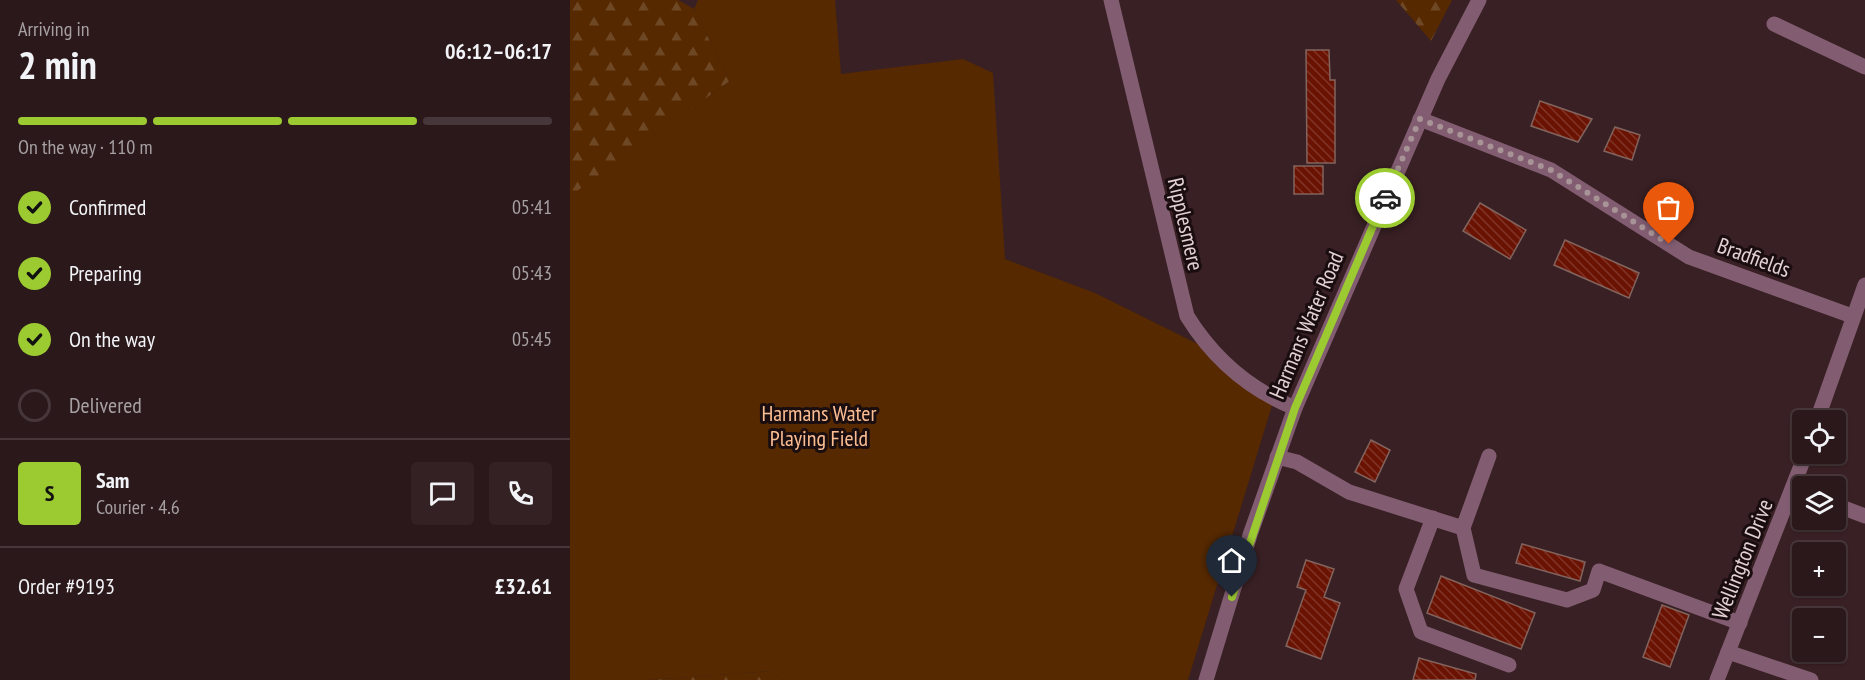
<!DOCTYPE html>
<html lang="en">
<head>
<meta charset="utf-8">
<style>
  :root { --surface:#2b181b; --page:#332124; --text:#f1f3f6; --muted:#a6a0a3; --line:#47373a; --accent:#9cca31 }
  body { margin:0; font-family:"PT Sans Narrow",sans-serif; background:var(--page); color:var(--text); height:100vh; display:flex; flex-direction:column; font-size:22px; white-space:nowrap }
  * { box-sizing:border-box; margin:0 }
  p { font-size:20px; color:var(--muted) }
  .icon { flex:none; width:33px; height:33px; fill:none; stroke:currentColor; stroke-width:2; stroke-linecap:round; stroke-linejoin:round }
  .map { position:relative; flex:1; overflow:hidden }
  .sheet { display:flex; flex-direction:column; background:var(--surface); width:570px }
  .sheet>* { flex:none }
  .controls { position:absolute; left:1222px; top:410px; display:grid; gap:12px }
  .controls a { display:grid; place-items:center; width:54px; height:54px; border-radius:6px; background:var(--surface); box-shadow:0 2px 4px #0004,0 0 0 2px var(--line); font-size:30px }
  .pin { position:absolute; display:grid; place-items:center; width:51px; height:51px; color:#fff; margin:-62px -26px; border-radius:50% 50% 50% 0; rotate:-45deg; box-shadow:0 0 6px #0007 }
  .pin .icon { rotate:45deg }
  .courier { position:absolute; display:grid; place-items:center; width:60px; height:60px; margin:-30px; border:4px solid #9cca31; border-radius:50%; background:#fff; color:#222; box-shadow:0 2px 8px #0007 }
  .overview em { font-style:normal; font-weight:800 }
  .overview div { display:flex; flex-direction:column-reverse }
  .overview { display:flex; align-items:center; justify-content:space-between; height:102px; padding:0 18px }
  h1 { font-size:39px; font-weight:800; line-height:45px }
  .bar { display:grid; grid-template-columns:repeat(4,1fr); gap:9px 6px; align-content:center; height:72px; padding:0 18px }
  .bar i { height:8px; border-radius:4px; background:var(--line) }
  .bar .selected { background:var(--accent) }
  .bar p { grid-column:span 4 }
  .line { display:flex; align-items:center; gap:15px; padding:0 18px; border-top:2px solid var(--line) }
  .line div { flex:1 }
  .round { display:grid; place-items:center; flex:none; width:63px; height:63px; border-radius:6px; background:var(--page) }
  ol { padding:0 18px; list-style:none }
  li { display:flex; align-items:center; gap:18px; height:66px }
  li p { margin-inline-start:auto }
  li .icon { padding:6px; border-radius:50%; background:var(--accent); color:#111; stroke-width:4 }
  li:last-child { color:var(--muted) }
  li i { width:33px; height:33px; border:3px solid var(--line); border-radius:50% }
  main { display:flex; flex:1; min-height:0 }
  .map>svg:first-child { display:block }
  .forest { fill:url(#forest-firs) }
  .park { fill:#562900 }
  .building { fill:url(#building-back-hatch); stroke:#82645e; stroke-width:1.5 }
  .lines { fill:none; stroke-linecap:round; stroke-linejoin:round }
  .minor { stroke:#825d71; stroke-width:15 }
  .done { stroke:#a89396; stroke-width:6; stroke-dasharray:0 10.8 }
  .route { stroke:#9cca31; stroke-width:8 }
  .labels { text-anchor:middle; stroke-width:6; stroke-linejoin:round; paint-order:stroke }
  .street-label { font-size:22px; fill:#e3d1d3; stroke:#190d0f }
  .park-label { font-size:22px; fill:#fcbd92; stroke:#190d0f }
</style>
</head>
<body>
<main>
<section class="sheet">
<div class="overview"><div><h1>2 min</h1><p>Arriving in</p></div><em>06:12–06:17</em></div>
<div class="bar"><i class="selected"></i><i class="selected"></i><i class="selected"></i><i></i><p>On the way · 110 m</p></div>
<ol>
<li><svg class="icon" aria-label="check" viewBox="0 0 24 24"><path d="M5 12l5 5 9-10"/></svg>Confirmed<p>05:41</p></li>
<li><svg class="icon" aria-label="check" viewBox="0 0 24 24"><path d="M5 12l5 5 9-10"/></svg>Preparing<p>05:43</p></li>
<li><svg class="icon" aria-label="check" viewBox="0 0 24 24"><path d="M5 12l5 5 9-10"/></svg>On the way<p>05:45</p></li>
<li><i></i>Delivered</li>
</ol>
<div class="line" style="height:108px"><b class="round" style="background:var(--accent);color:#111">S</b><div><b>Sam</b><p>Courier · 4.6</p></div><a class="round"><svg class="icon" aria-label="chat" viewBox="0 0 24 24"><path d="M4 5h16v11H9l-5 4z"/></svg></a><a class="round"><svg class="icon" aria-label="phone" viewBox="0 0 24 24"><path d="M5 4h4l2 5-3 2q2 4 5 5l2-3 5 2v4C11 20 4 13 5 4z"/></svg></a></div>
<div class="line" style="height:78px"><div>Order #9193</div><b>£32.61</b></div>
</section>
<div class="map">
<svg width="1295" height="680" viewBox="0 0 1295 680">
  <defs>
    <pattern id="forest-firs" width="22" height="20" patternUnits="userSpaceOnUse" patternTransform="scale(1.5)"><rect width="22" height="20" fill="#562900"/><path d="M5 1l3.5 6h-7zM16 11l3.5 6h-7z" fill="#6e4724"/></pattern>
    <pattern id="building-back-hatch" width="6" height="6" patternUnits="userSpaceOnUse" patternTransform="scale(1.5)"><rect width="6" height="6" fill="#6b1303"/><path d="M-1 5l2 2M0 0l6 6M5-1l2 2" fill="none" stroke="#803427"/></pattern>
  </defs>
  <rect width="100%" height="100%" fill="#392024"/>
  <g class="forest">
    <path d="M0,0h108l16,9 36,72 -160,116z"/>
    <path d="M826,0h56l-21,41z"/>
    <path d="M202,671l10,9h-133z"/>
  </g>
  <path class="park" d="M128,0h137l6,74 122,-15 30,14 12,186 90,34 117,58 62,48 -86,281h-406l-10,-9 -123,9h-79v-484l160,-115 -36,-72z"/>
  <g class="building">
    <path d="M736,50h23l1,30h5v83h-28z"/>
    <path d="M970,101l52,18 -14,23 -47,-16z"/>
    <path d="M1045,127l25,8 -8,25 -28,-9z"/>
    <rect x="724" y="166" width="29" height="28"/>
    <path d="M910,203l46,27 -16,29 -47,-28z"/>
    <path d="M995,240l74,33 -10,25 -75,-33z"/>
    <path d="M801,440l19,10 -15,32 -20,-10z"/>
    <path d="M952,544l63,18 -5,19 -64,-18z"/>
    <path d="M736,560l28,9 -10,28 16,6 -19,56 -35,-13 20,-56 -9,-3z"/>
    <path d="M871,576l94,37 -14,36 -94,-36z"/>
    <path d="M1092,605l27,10 -19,52 -27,-10z"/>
    <path d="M849,658l57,16 -1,6h-62z"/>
  </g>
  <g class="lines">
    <g class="minor">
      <path d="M541,0l76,316c26,42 61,73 108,92"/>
      <path d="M1204,24l91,43"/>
      <path d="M850,119l131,51 138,87 163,59"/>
      <path d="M1247,420l48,-135"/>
      <path d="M707,457l20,5 52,30 114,36 11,47 93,25 26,-10 6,-19 141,52"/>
      <path d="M1266,505l29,11"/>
      <path d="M863,518l-27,71 15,43 88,33"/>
      <path d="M893,528l26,-72"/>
      <path d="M1158,652l83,28"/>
      <path d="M636,680l44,-145 45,-127 143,-329 41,-79"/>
      <path d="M1147,680l89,-227"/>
    </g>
  </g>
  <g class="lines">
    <path class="done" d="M815,198l35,-79 131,51 118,74"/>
    <path class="route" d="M662,597l63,-189 90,-210"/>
  </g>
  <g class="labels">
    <g class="street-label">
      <text transform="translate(616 224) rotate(77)" y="8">Ripplesmere</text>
      <text transform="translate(1184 257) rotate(20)" y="8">Bradfields</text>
      <text transform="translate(736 325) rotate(-67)" y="8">Harmans Water Road</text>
      <text transform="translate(1172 559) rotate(-68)" y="8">Wellington Drive</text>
    </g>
    <g class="park-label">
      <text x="249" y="421">Harmans Water<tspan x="249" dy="25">Playing Field</tspan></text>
    </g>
  </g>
</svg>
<div class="controls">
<a><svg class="icon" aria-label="locate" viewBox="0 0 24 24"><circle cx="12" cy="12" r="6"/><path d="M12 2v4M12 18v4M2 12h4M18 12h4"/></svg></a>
<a><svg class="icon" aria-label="layers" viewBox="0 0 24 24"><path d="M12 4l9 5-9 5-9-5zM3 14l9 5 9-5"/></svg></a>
<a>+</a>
<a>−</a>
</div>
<div class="pin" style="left:1099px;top:244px;background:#ea580c"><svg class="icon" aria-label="bag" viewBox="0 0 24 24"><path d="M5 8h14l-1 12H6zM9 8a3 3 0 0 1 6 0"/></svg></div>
<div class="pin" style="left:662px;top:597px;background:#1f2937"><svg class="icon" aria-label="home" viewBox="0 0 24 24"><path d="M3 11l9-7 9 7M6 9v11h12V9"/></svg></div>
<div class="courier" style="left:815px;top:198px"><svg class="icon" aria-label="car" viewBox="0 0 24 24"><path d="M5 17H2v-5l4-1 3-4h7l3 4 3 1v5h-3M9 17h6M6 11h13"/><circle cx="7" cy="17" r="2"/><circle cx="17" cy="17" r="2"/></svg></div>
</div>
</main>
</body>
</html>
